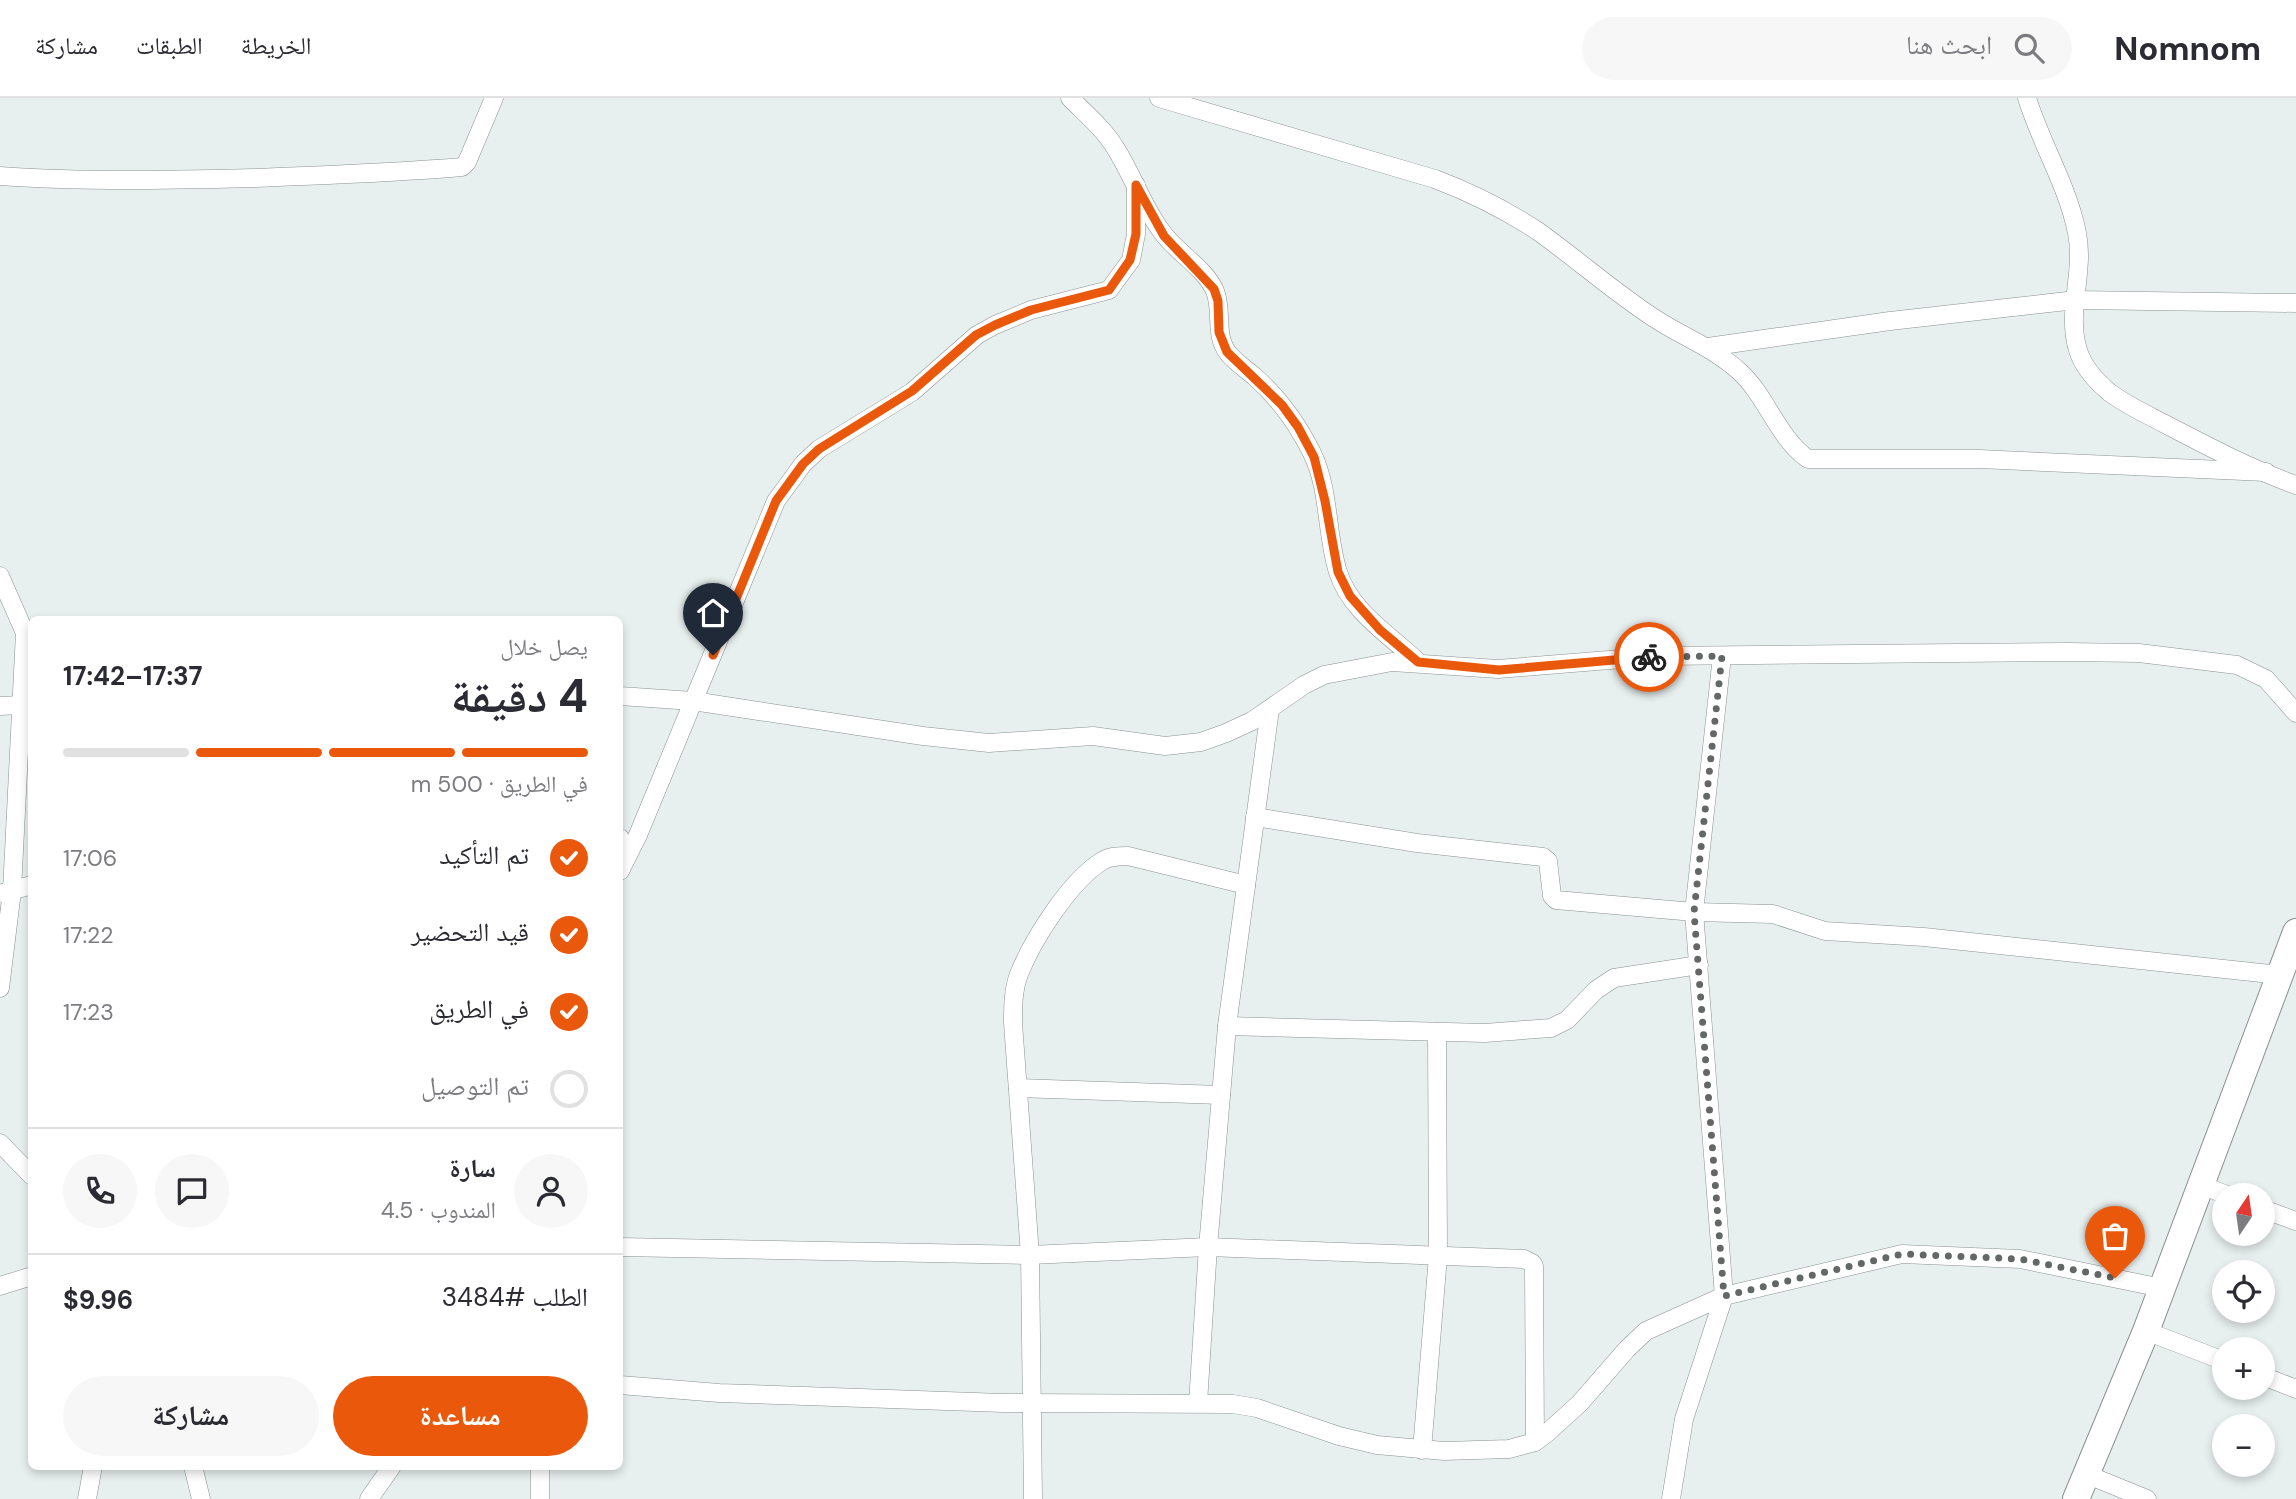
<!DOCTYPE html>
<html lang="ar">
<head>
<meta charset="utf-8">
<style>
  :root { --surface:#fff; --page:#f7f7f7; --text:#2b2b33; --muted:#7c7c81; --line:#e1e1e2; --accent:#ea580c }
  body { margin:0; font-family:"DM Sans","Noto Naskh Arabic",sans-serif; background:var(--page); color:var(--text); direction:rtl; height:100vh; display:flex; flex-direction:column; font-size:26px; white-space:nowrap }
  * { box-sizing:border-box; margin:0 }
  p { font-size:23px; color:var(--muted) }
  .icon { flex:none; width:38px; height:38px; fill:none; stroke:currentColor; stroke-width:2; stroke-linecap:round; stroke-linejoin:round }
  .map { position:relative; flex:1; overflow:hidden; direction:ltr }
  .details { position:absolute; left:28px; top:518px; width:595px; height:854px; display:flex; flex-direction:column; background:var(--surface); border-radius:10px; box-shadow:0 4px 10px #0003; direction:rtl }
  .details>* { flex:none }
  .needle { width:46px; rotate:13deg }
  .fabs { position:absolute; left:2212px; top:1085px; display:grid; gap:14px }
  .fabs a { display:grid; place-items:center; width:63px; height:63px; border-radius:50%; background:var(--surface); box-shadow:0 4px 10px #0003; font-size:35px }
  .pin { position:absolute; display:grid; place-items:center; width:60px; height:60px; color:#fff; margin:-72px -30px; border-radius:50% 50% 50% 0; rotate:-45deg; box-shadow:0 0 7px #0007 }
  .pin .icon { rotate:45deg }
  .courier { position:absolute; display:grid; place-items:center; width:70px; height:70px; margin:-35px; border:5px solid #ea580c; border-radius:50%; background:#fff; color:#222; box-shadow:0 2px 9px #0007 }
  .summary em { font-style:normal; font-weight:700 }
  .summary div { display:flex; flex-direction:column-reverse }
  .summary { display:flex; align-items:center; justify-content:space-between; height:119px; padding:0 35px }
  h1 { font-size:46px; font-weight:700; line-height:52px }
  .bar { display:grid; grid-template-columns:repeat(4,1fr); gap:10px 7px; align-content:center; height:84px; padding:0 35px }
  .bar i { height:9px; border-radius:5px; background:var(--line) }
  .bar .on { background:var(--accent) }
  .bar p { grid-column:span 4 }
  .line { display:flex; align-items:center; gap:18px; padding:0 35px; border-top:2px solid var(--line) }
  .line div { flex:1 }
  .round { display:grid; place-items:center; flex:none; width:74px; height:74px; border-radius:37px; background:var(--page) }
  ol { padding:0 35px; list-style:none }
  li { display:flex; align-items:center; gap:21px; height:77px }
  li p { margin-inline-start:auto }
  li .icon { padding:7px; border-radius:50%; background:var(--accent); color:#fff; stroke-width:4 }
  li:last-child { color:var(--muted) }
  li i { width:38px; height:38px; border:4px solid var(--line); border-radius:50% }
  .button { display:flex; gap:14px; margin-top:auto; padding:14px 35px }
  .button a { flex:1; height:80px; border-radius:42px; background:var(--accent); color:#fff; font-size:28px; font-weight:700; line-height:80px; text-align:center }
  .button a+a { background:var(--page); color:var(--text) }
  header { display:flex; align-items:center; gap:42px; box-sizing:border-box; height:98px; padding:0 35px; background:var(--surface); border-bottom:2px solid var(--line) }
  header strong { font-size:33px }
  nav { display:flex; gap:38px; margin-inline-start:auto; font-size:24px }
  .search { width:490px; height:63px; background:var(--page); display:flex; align-items:center; gap:18px; box-sizing:border-box; padding:0 24px; border-radius:38px; color:var(--muted); font-size:26px }
  .map>svg:first-child { display:block }
  .lines { fill:none; stroke-linecap:round; stroke-linejoin:round }
  .street-casing { stroke:#8a9190; stroke-width:19 }
  .secondary-casing { stroke:#8a9190; stroke-width:28 }
  .street { stroke:#fff; stroke-width:18 }
  .secondary { stroke:#fff; stroke-width:26 }
  .done { stroke:#636766; stroke-width:7; stroke-dasharray:0 12.6 }
  .route { stroke:#ea580c; stroke-width:9 }
</style>
</head>
<body>
<header>
<strong>Nomnom</strong>
<div class="search"><svg class="icon" aria-label="search" viewBox="0 0 24 24"><circle cx="10" cy="10" r="6"/><path d="M15 15l6 6"/></svg>ابحث هنا</div>
<nav><a>الخريطة</a><a>الطبقات</a><a>مشاركة</a></nav>
</header>
<div class="map">
<svg width="2296" height="1401" viewBox="0 0 2296 1401">
  <rect width="100%" height="100%" fill="#e8f0ef"/>
  <g class="lines">
    <defs>
      <g id="street">
        <path d="M1070,0c16,16 34,31 46,51 17,27 27,58 46,83 15,21 43,36 53,59 8,20 -1,44 13,62 7,9 18,16 27,24 24,21 43,48 57,76 18,37 14,81 26,119 12,39 52,63 80,90"/>
        <path d="M1159,0l276,81c37,14 71,31 104,53 39,28 75,60 115,86 29,19 60,30 86,54 27,25 38,66 68,87h171l287,13"/>
        <path d="M2027,0c14,46 41,88 50,135 8,39 -11,79 1,117 5,17 18,31 31,42 17,13 37,22 56,32 42,22 86,45 131,61"/>
        <path d="M0,78c85,6 170,4 255,2 69,-3 138,-5 207,-11l5,-5 27,-64"/>
        <path d="M1708,249l182,-26 186,-21 220,3"/>
        <path d="M0,478l25,57 -13,258 -12,97"/>
        <path d="M620,598l73,5 230,35 66,7 104,-7 72,10 36,-4 25,-9 26,-12 52,-36 20,-10 68,-13 106,7 161,-13 408,-4 72,1 98,12 29,14 30,34"/>
        <path d="M0,608l21,-1"/>
        <path d="M1255,719l162,26 126,14 5,4 4,35 4,4 138,12 79,2 52,17 99,6 356,38"/>
        <path d="M620,740l1,31"/>
        <path d="M620,773l18,-36 138,-334 27,-37 16,-15 93,-57 65,-57 18,-10 36,-15 78,-20 22,-30 5,-26v-49"/>
        <path d="M3,795l29,-8"/>
        <path d="M1227,928l258,7 66,-5 16,-8 29,-30 18,-12 85,-13"/>
        <path d="M1018,990l203,7"/>
        <path d="M0,1045l32,33"/>
        <path d="M2201,1087l26,10"/>
        <path d="M2263,1111l33,12"/>
        <path d="M620,1149l410,8 178,-8 316,12 8,4 2,3 1,176"/>
        <path d="M0,1188l32,-10"/>
        <path d="M2146,1233l78,30"/>
        <path d="M2263,1278l33,13"/>
        <path d="M620,1287l99,8 284,10 230,1 24,4 82,28 38,9 67,6 65,-2 26,-7 12,-9 33,-30 47,-54 19,-18 78,-35 178,-42 118,5 142,29"/>
        <path d="M1198,1305l10,-156 19,-221 43,-317"/>
        <path d="M1422,1352l16,-194 -1,-224"/>
        <path d="M193,1368l8,33"/>
        <path d="M540,1368v33"/>
        <path d="M2088,1377l59,24"/>
        <path d="M87,1401l6,-33"/>
        <path d="M369,1401l23,-33"/>
        <path d="M1033,1401l-3,-244 -17,-232c0,-16 0,-33 6,-49 14,-35 51,-93 83,-113 8,-5 17,-5 26,-5l118,29"/>
        <path d="M1671,1401l13,-80 40,-123 -30,-384 28,-256"/>
      </g>
      <path id="secondary" d="M2076,1401l70,-168 150,-399"/>
    </defs>
    <use href="#street" class="street-casing"/>
    <use href="#secondary" class="secondary-casing"/>
    <use href="#street" class="street"/>
    <use href="#secondary" class="secondary"/>
  </g>
  <g class="lines">
    <path class="done" d="M1649,559l73,-1 -28,256 30,384 178,-42 118,5 95,19"/>
    <path class="route" d="M713,557l63,-154 27,-37 16,-15 93,-58 64,-56 19,-10 36,-15 78,-20 21,-30 6,-26v-49l28,51 50,53 4,12 1,31 8,20 55,53 16,22 16,30 11,44 13,71 12,24 30,34 38,32 81,8 150,-13"/>
  </g>
</svg>
<div class="fabs">
<a><svg class="needle" viewBox="-14 -14 28 28"><path d="M0-13l5 13h-10z" fill="#e53935"/><path d="M0 13l5-13h-10z" fill="#7c7c81"/></svg></a>
<a><svg class="icon" aria-label="locate" viewBox="0 0 24 24"><circle cx="12" cy="12" r="6"/><path d="M12 2v4M12 18v4M2 12h4M18 12h4"/></svg></a>
<a>+</a>
<a>−</a>
</div>
<div class="pin" style="left:2115px;top:1180px;background:#ea580c"><svg class="icon" aria-label="bag" viewBox="0 0 24 24"><path d="M5 8h14l-1 12H6zM9 8a3 3 0 0 1 6 0"/></svg></div>
<div class="pin" style="left:713px;top:557px;background:#1f2937"><svg class="icon" aria-label="home" viewBox="0 0 24 24"><path d="M3 11l9-7 9 7M6 9v11h12V9"/></svg></div>
<div class="courier" style="left:1649px;top:559px"><svg class="icon" aria-label="bike" viewBox="0 0 24 24"><circle cx="6" cy="16" r="4"/><circle cx="18" cy="16" r="4"/><path d="M6 16l4-8h5l3 8M10 8l3 8H6M13 5h3"/></svg></div>
<section class="details">
<div class="summary"><div><h1>4 دقيقة</h1><p>يصل خلال</p></div><em>17:37–17:42</em></div>
<div class="bar"><i class="on"></i><i class="on"></i><i class="on"></i><i></i><p>في الطريق · 500 m</p></div>
<ol>
<li><svg class="icon" aria-label="check" viewBox="0 0 24 24"><path d="M5 12l5 5 9-10"/></svg>تم التأكيد<p>17:06</p></li>
<li><svg class="icon" aria-label="check" viewBox="0 0 24 24"><path d="M5 12l5 5 9-10"/></svg>قيد التحضير<p>17:22</p></li>
<li><svg class="icon" aria-label="check" viewBox="0 0 24 24"><path d="M5 12l5 5 9-10"/></svg>في الطريق<p>17:23</p></li>
<li><i></i>تم التوصيل</li>
</ol>
<div class="line" style="height:126px"><a class="round"><svg class="icon" aria-label="person" viewBox="0 0 24 24"><circle cx="12" cy="8" r="4"/><path d="M4 21q1-7 8-7t8 7"/></svg></a><div><b>سارة</b><p>المندوب · 4.5</p></div><a class="round"><svg class="icon" aria-label="chat" viewBox="0 0 24 24"><path d="M4 5h16v11H9l-5 4z"/></svg></a><a class="round"><svg class="icon" aria-label="phone" viewBox="0 0 24 24"><path d="M5 4h4l2 5-3 2q2 4 5 5l2-3 5 2v4C11 20 4 13 5 4z"/></svg></a></div>
<div class="line" style="height:91px"><div>الطلب #3484</div><b>$9.96</b></div>
<div class="button"><a>مساعدة</a><a>مشاركة</a></div>
</section>
</div>
</body>
</html>
